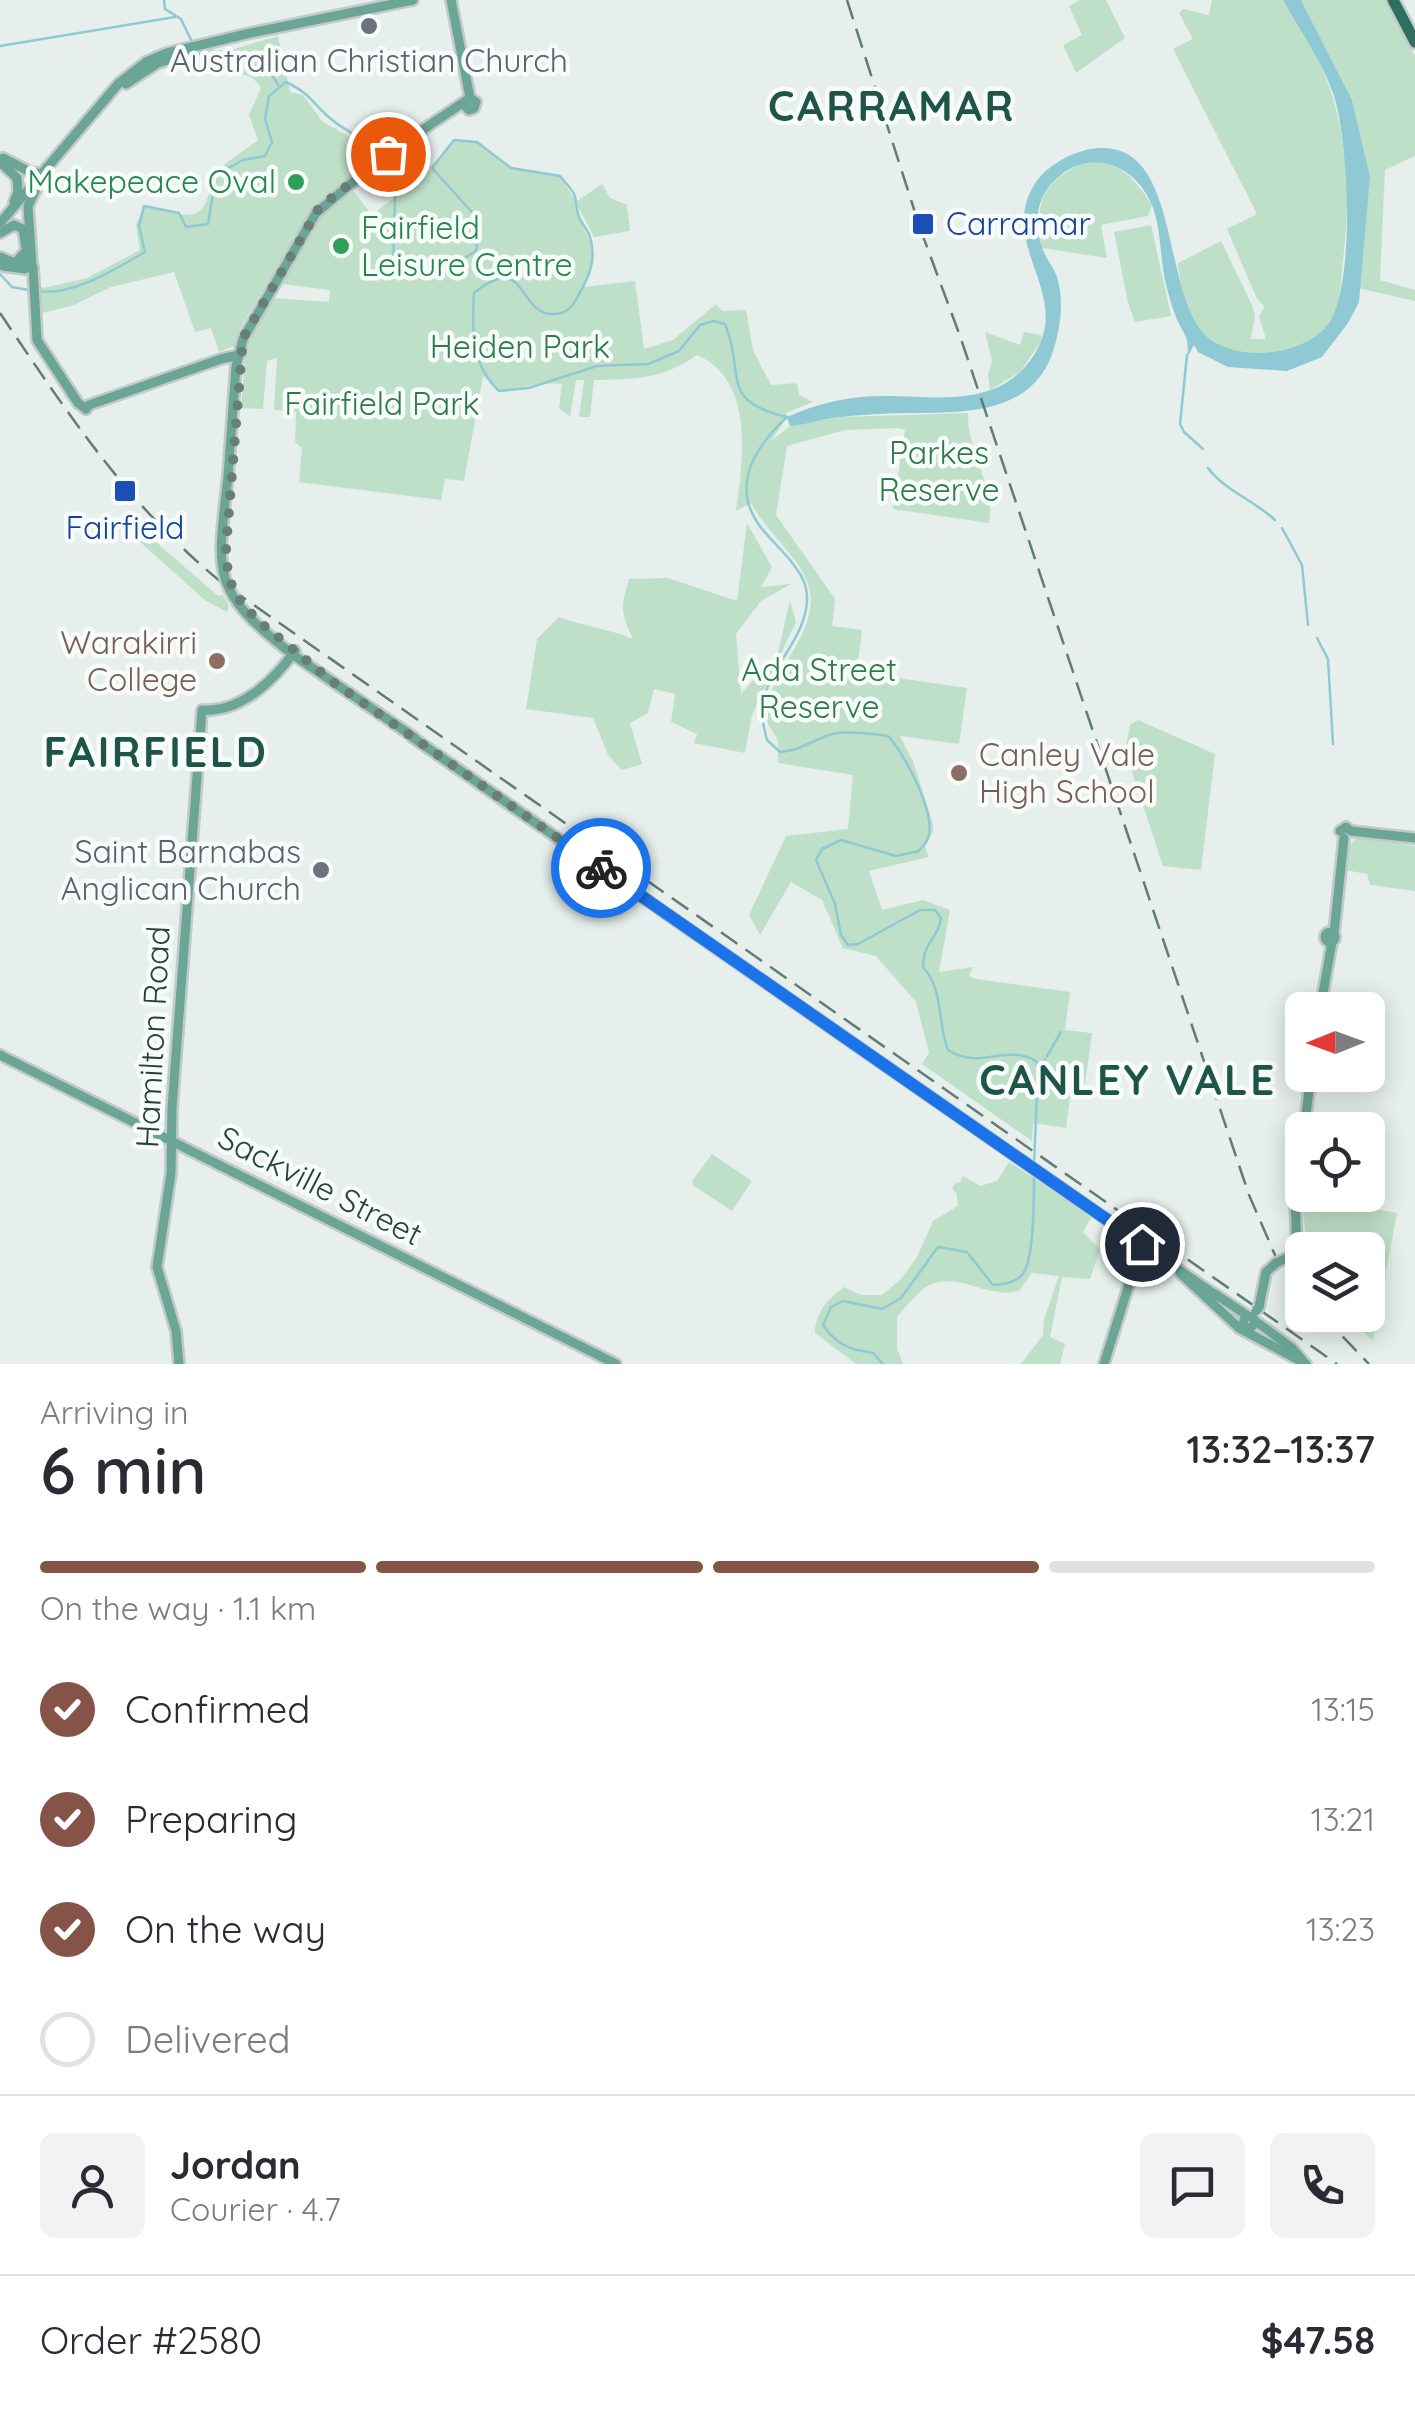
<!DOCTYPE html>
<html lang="en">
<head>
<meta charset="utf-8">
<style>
  :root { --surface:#fff; --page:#f2f2f3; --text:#2b2b33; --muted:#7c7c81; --line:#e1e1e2; --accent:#855347 }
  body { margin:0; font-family:Quicksand,sans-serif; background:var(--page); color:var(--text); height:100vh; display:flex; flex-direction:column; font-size:38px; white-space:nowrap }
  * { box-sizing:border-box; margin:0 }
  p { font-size:32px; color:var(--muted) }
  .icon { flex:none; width:55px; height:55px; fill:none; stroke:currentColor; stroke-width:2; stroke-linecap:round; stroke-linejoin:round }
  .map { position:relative; height:1364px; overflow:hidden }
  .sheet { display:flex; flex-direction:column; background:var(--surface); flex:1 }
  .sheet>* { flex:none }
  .needle { width:65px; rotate:269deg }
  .controls { position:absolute; left:1285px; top:992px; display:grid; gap:20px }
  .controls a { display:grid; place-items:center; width:100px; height:100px; border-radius:15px; background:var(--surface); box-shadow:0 5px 25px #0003; font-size:50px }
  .pin { position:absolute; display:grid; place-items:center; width:85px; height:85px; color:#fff; margin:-42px; border:5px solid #fff; border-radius:50%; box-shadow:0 2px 10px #0007 }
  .courier { position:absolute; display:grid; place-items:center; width:100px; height:100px; margin:-50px; border:8px solid #1a73e8; border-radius:50%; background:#fff; color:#222; box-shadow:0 2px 12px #0007 }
  .overview em { font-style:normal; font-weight:600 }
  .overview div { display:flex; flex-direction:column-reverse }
  .overview { display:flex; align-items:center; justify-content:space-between; height:170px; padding:0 40px }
  h1 { font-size:65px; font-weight:600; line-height:75px }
  .bar { display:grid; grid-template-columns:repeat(4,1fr); gap:15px 10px; align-content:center; height:120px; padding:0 40px }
  .bar i { height:12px; border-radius:8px; background:var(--line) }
  .bar .on { background:var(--accent) }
  .bar p { grid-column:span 4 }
  .line { display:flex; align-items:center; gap:25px; padding:0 40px; border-top:2px solid var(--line) }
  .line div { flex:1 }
  .round { display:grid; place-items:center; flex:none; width:105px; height:105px; border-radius:15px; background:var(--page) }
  ol { padding:0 40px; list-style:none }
  li { display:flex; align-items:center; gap:30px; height:110px }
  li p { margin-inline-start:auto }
  li .icon { padding:10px; border-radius:50%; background:var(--accent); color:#fff; stroke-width:4 }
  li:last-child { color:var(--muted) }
  li i { width:55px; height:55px; border:5px solid var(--line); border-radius:50% }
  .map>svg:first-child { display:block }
  .green { fill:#bfe0c8 }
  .water { fill:#8ec9d4 }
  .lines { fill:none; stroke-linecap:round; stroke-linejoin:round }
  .stream { stroke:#8ec9d4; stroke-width:2.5 }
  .major-casing { stroke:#c2cac8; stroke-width:14 }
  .highway-casing { stroke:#c2cac8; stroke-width:16 }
  .major { stroke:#6aa596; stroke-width:9 }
  .highway { stroke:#2f6f62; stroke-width:11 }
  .rail { stroke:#5f7d75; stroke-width:2.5; stroke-dasharray:20 10; stroke-linecap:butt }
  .major-bridge-casing { stroke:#c2cac8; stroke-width:14; stroke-linecap:butt }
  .major-bridge { stroke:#6aa596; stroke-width:9 }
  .done { stroke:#687f78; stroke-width:10; stroke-dasharray:0 18 }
  .route { stroke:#1a73e8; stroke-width:12 }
  .worship-dot { fill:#6b7280; stroke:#f7fbf9; stroke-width:4 }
  .leisure-dot { fill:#2e9e5b; stroke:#f7fbf9; stroke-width:4 }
  .transit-dot { fill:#1a4fb4; stroke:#f7fbf9; stroke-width:4 }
  .education-dot { fill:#8d6e63; stroke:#f7fbf9; stroke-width:4 }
  .labels { text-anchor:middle; stroke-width:9; stroke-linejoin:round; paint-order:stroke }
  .worship-label { font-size:32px; fill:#5b616d; stroke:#f7fbf9 }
  .leisure-label { font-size:32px; fill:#27864d; stroke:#f7fbf9; text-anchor:end }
  .transit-label { font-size:32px; fill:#164399; stroke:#f7fbf9; text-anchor:start }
  .park-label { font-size:32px; fill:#2d7a4b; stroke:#f7fbf9 }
  .education-label { font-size:32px; fill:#785e54; stroke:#f7fbf9; text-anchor:end }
  .street-label { font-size:32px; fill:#24423a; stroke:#f7fbf9 }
  .district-label { font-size:42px; font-weight:bold; letter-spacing:2.5px; fill:#1f5548; stroke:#f7fbf9 }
</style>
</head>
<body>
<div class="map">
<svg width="1415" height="1364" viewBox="0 0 1415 1364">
  <rect width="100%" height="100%" fill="#e6efeb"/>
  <g class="green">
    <path d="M1080,0h26l19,38 -49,35 -13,-28 19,-10 -13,-29z"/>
    <path d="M1212,0h71c10,18 23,34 32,52 32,67 37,134 28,208 -2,22 -2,47 -16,65 -24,31 -87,39 -118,14 -20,-16 -29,-52 -31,-76l43,-22 31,64 3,10 -4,24h15l-7,-23 6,-9 -8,-8 -30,-70 30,-15 -84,-165 20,-10 -14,-26 4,-4 26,6z"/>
    <path d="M1301,0h85l29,56v100l-30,14 -5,110 35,10v11l-57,-13 12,-112 -18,-76z"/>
    <path d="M278,36l12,56 13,3 19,26 33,19 16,21 -57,44 -72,120 -8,21 -15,6 -8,-24 -16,4 -21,-60 -63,15 -37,18 -39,10 -2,-33 11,6 43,-10 53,-28 -4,-25 8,-19c48,10 60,23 70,-34l44,-32 -9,-25 12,-27c-11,-17 -19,-13 -37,-14 -12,-1 -22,-5 -33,-10l-3,-10 23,-5 16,2z"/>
    <path d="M454,140l23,2 34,26 49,8 16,26 26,-18 8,14 17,7 3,26 -36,6 -18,-34c6,38 30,39 8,84l51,-6 9,68 29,-9 43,-36 6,7 24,-1 7,40 18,35 26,-2 2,12 14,7 -27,11 1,4 -16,24 19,-15 51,-9 127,-4c-1,39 27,72 21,110l-96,-14 12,-79 -6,-2 -54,2 -58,16 -11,69 59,84 -3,27 30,4 -5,42 110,16 -8,56 -59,-8 13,25 20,63v8l-8,15 4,10 -60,14 13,39 41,-10 27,10 -11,62 34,-5 -4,9 7,3 94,13 -5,38 27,3 -7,51 -13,-1 -6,45 -33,-5 -1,18 -110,-77 7,-11 -13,-51 -40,-46 -33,-8 -21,-48 -31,-18 -31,53 -11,-20 37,-79 62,-7 5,-54 -75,-12c0,-8 1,-17 -1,-24 -5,-10 -12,-16 -11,-28 5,-44 61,-85 40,-132 -9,-22 -41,-50 -55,-76l-15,8c7,-50 19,-131 -39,-156 -36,25 -61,24 -103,25l-4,37h-11l5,-37h-8l-6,37 -11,-9 3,-24c-20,-3 -42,5 -63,7l-16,-15 -19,105 -19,-2 -4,21 -142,-18 3,-34 -7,-6 1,-30 -22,-2 3,-52 -10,3 -4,48 -22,-1 5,-61 28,-49 55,4 1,-12 -48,-6 39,-68 32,-25 19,24 60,-47z"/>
    <path d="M1087,161c34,-1 47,18 65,44l-4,11 -47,9 6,33 -65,-10c-8,-48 0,-66 45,-87z"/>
    <path d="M1151,225l20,91 -36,6 -7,-19 -14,-71z"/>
    <path d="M985,332l35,13 4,-13 17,3 1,5 -22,32 -30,18 -2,-15 4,-14z"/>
    <path d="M747,523l25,44 -11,20 30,-3 -30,17 -25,33 5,60 37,-42 12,-52 6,22 -44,93 -7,38 -51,-10 3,-9 -26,-12 4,-28 -21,-5 -6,24 -18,10 12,41 -20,6 -14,-15 -15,-37 -67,-9 11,-70 22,-22c24,9 54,13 74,22 -13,-27 -12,-32 -4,-60l39,-1 69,23z"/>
    <path d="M139,530v3l18,10 61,53 5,-1 6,11 -2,6 -21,-11 -76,-68z"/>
    <path d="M1138,720l77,34 -14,116 -38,-4 -38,-115 5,-26z"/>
    <path d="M1359,836l56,10v45l-45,-6 -3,-11 -22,-4 3,-24z"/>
    <path d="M712,1154l40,27 -20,30 -38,-25 -2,-5z"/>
    <path d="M1009,1162l83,54 -9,16 17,18 -10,29 -28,-2 -12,60 15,7 -5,20h-39l22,-29 1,-16 15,-43 -27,-3 -13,18c-33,8 -56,-18 -87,-7 -12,4 -26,23 -35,33v32l6,15h-47l-41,-31c0,-21 14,-35 29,-46l17,8h21l19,-16 16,-22 16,-36 25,-15 -2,-14 -4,-3 4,-7 3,1 4,-7 17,10 17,-5z"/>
    <path d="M1302,1196l95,17 -24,128 -27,-26h22v-65h-57l-6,-19z"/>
  </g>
  <path class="water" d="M1283,0h18l51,100 18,76 -11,126 -11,21 -26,34 -35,14 -59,-4 -30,-15 -4,-7 -7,13c3,-23 -3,-21 -11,-41 -5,-12 -8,-25 -11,-37 -5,-23 -4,-53 -13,-75 -18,-42 -63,-58 -97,-25 -20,18 -21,46 -12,70 4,10 11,18 14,27 7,24 4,45 -2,68 -22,81 -111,65 -175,69 -13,1 -26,1 -38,3 -18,1 -35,8 -52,9l-3,-9c33,-15 67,-22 103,-21 53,1 111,11 144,-41 40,-62 -39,-111 2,-173 11,-16 31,-27 50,-32 101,-22 71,152 125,190 22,15 54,16 80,8 15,-5 27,-11 37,-24 28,-38 21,-186 5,-231 -12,-34 -33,-62 -50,-93z"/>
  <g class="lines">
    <g class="stream">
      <path d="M164,0l1,9 16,10 11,23"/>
      <path d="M0,46l175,-29"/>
      <path d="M195,49l13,17c27,-2 57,-9 70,19"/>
      <path d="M381,163l14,35 -2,72c28,17 59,-4 83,-19l4,-30 -48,-53 22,-28 23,2 34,26 49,8c4,5 11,12 14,18 3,7 2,16 5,23 3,7 9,13 11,20 7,23 -1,40 -12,59 -6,11 -10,17 -23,18 -38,3 -27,-65 -81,-21 -2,37 -4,70 25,98l30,-3 68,-22 51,-2 31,-13 21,-26 13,-4 12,3c21,51 -7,77 62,93"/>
      <path d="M0,274l12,13 17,3"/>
      <path d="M37,291c35,6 78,-22 108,-39l-6,-26 5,-20 35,7 7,14 22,-3 8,-49 27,-15 22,-4 7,-14 -7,-23 4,-23 17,-14c25,12 26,21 45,37 16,14 35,18 46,37"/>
      <path d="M1187,355l-7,69 4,8 19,17"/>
      <path d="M787,417c-31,29 -57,67 -28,108 9,12 21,23 31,35 10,13 18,23 17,41 -2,37 -36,65 -44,100 -3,12 1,27 4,39l13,12c22,-1 36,-15 57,-19 16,-2 35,1 51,3 16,17 49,78 40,102 -2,5 -6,9 -9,13l-23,5 -55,-16 -19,9 -6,11 19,44 6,31 7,10 10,-1 62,-34h15l6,8c-3,22 -18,23 -18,49 21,23 14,55 25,83 33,21 55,-7 88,11l2,8 -4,95"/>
      <path d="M1208,468c16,22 47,33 67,52"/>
      <path d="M1282,528l20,37 6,60"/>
      <path d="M1317,638l11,21 5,85"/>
      <path d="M1047,1056l14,-24"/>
      <path d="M1038,1069l7,-10"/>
      <path d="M883,1364l-10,-11c-22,-3 -37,-8 -50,-28l8,-18 12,-6 39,8 19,-11 37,-51 29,5 26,33c11,0 21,-2 29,-10 13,-15 12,-82 12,-103"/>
    </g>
    <defs>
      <g id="major">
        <path d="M451,0l19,98"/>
        <path d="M126,84l32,-21 30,-9"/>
        <path d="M464,105l5,5 5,-2 2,-6 -6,-4"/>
        <path d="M3,158l27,14 13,2"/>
        <path d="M0,162l17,16 1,14 -4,10"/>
        <path d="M0,223l119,-140 27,-21 21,-9 79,-19 167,-34"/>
        <path d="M0,233l14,-8 9,4 4,25 -2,8"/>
        <path d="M0,257l15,6 10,-11"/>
        <path d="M32,264l-4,-58 8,-17"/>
        <path d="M3,266l22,3"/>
        <path d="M33,267l4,73 41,63 8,6"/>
        <path d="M86,409l3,-4 132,-46 18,-4"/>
        <path d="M228,476l8,-110 7,-27 73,-126 72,-60 82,-55"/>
        <path d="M292,654l123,84"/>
        <path d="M412,737l805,559"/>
        <path d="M1340,831l6,-4 5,4 64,7"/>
        <circle cx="1330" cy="937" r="5"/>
        <path d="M1334,933l10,-95"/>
        <path d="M1320,1010l12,-68"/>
        <path d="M0,1055l616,309"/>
        <path d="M1304,1130l7,-55"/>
        <path d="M1297,1252l-2,-55 7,-60"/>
        <path d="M1302,1263l-5,-3 -1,-5 4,-5h6"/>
        <path d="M1181,1274l58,54 67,36"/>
        <path d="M1215,1294l33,22"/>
        <path d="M1259,1307l7,-35 10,-9"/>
        <circle cx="1249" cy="1322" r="5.5"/>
        <path d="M1254,1320l38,28 11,13"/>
        <path d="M179,1364l-3,-33 -19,-64 14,-94 1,-65 30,-398c39,3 72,-30 93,-59"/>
        <path d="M1104,1364l38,-121"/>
      </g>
      <path id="highway" d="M1393,0l22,42"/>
    </defs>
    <use href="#major" class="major-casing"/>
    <use href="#highway" class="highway-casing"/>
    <use href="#major" class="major"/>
    <use href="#highway" class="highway"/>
    <g class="rail">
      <path d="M847,0l73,228 40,108 289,859 29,67 24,39"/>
      <path d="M0,313c66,98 129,194 221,269l1116,782"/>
      <path d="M1322,1315l47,49"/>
    </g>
    <defs>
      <g id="major-bridge">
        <path d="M228,476c-10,94 -20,112 59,174"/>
        <path d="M1276,1263l13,-6"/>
        <path d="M1256,1311l3,-4"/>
      </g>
    </defs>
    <use href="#major-bridge" class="major-bridge-casing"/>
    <use href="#major-bridge" class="major-bridge"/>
  </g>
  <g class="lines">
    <path class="done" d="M388,154l-69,54 -76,130 -17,210 2,27 6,16 9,14 19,19 71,58 268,186"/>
    <path class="route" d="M601,868l541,376"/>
  </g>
  <g class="worship-dot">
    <circle cx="369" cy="26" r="10"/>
    <circle cx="321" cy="870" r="10"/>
  </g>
  <g class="leisure-dot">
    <circle cx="296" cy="182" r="10"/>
    <circle cx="341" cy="246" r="10"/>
  </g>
  <g class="transit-dot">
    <rect x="911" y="212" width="24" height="24" rx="5"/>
    <rect x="113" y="479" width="24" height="24" rx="5"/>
  </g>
  <g class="education-dot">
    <circle cx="217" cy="661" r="10"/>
    <circle cx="959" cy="773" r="10"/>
  </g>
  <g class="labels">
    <g class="worship-label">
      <text x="369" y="72">Australian Christian Church</text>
      <text x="301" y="863" text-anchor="end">Saint Barnabas<tspan x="301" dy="37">Anglican Church</tspan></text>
    </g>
    <g class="leisure-label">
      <text x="276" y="193">Makepeace Oval</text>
      <text x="361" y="239" text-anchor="start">Fairfield<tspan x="361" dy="37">Leisure Centre</tspan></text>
    </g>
    <g class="transit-label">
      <text x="946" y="235">Carramar</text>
      <text x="125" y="539" text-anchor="middle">Fairfield</text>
    </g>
    <g class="park-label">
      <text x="520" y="358">Heiden Park</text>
      <text x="382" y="415">Fairfield Park</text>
      <text x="939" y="464">Parkes<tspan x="939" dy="37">Reserve</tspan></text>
      <text x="819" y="681">Ada Street<tspan x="819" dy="37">Reserve</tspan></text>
    </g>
    <g class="education-label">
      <text x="197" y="654">Warakirri<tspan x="197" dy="37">College</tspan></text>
      <text x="979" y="766" text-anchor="start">Canley Vale<tspan x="979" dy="37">High School</tspan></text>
    </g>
    <g class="street-label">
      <text transform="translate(153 1037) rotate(-87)" y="11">Hamilton Road</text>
      <text transform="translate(320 1186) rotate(27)" y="11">Sackville Street</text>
    </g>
    <g class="district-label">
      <text x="892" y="121">CARRAMAR</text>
      <text x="156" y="767">FAIRFIELD</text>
      <text x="1128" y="1095">CANLEY VALE</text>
    </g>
  </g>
</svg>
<div class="controls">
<a><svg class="needle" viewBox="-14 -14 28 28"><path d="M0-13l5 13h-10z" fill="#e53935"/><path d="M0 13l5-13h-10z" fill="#7c7c81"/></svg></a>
<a><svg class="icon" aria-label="locate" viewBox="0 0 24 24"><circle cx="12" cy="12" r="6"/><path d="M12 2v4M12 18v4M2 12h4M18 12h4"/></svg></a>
<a><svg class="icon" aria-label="layers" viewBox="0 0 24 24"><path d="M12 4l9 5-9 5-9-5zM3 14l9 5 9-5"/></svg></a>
</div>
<div class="pin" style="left:388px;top:154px;background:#ea580c"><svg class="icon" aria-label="bag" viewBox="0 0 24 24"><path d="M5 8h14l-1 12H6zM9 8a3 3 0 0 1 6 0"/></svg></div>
<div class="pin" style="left:1142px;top:1244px;background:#1f2937"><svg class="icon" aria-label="home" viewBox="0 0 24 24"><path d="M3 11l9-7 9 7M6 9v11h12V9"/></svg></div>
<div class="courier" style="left:601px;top:868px"><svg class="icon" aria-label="bike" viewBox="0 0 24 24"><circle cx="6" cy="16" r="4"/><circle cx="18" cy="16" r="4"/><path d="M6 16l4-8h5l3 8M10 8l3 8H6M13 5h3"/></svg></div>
</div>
<section class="sheet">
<div class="overview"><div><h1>6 min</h1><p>Arriving in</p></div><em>13:32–13:37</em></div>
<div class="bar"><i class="on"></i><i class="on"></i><i class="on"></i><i></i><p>On the way · 1.1 km</p></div>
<ol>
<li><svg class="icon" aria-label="check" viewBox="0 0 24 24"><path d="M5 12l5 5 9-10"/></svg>Confirmed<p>13:15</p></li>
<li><svg class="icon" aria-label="check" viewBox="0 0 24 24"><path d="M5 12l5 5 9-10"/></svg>Preparing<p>13:21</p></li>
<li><svg class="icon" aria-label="check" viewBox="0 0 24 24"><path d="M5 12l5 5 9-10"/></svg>On the way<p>13:23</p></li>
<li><i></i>Delivered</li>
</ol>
<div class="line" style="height:180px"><a class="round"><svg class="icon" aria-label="person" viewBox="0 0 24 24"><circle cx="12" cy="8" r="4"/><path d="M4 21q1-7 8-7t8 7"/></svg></a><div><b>Jordan</b><p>Courier · 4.7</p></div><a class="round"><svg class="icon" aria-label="chat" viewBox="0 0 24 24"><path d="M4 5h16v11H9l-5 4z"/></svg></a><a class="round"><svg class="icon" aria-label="phone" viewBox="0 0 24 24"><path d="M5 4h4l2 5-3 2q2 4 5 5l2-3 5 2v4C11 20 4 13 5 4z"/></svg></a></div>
<div class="line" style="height:130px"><div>Order #2580</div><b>$47.58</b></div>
</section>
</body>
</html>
